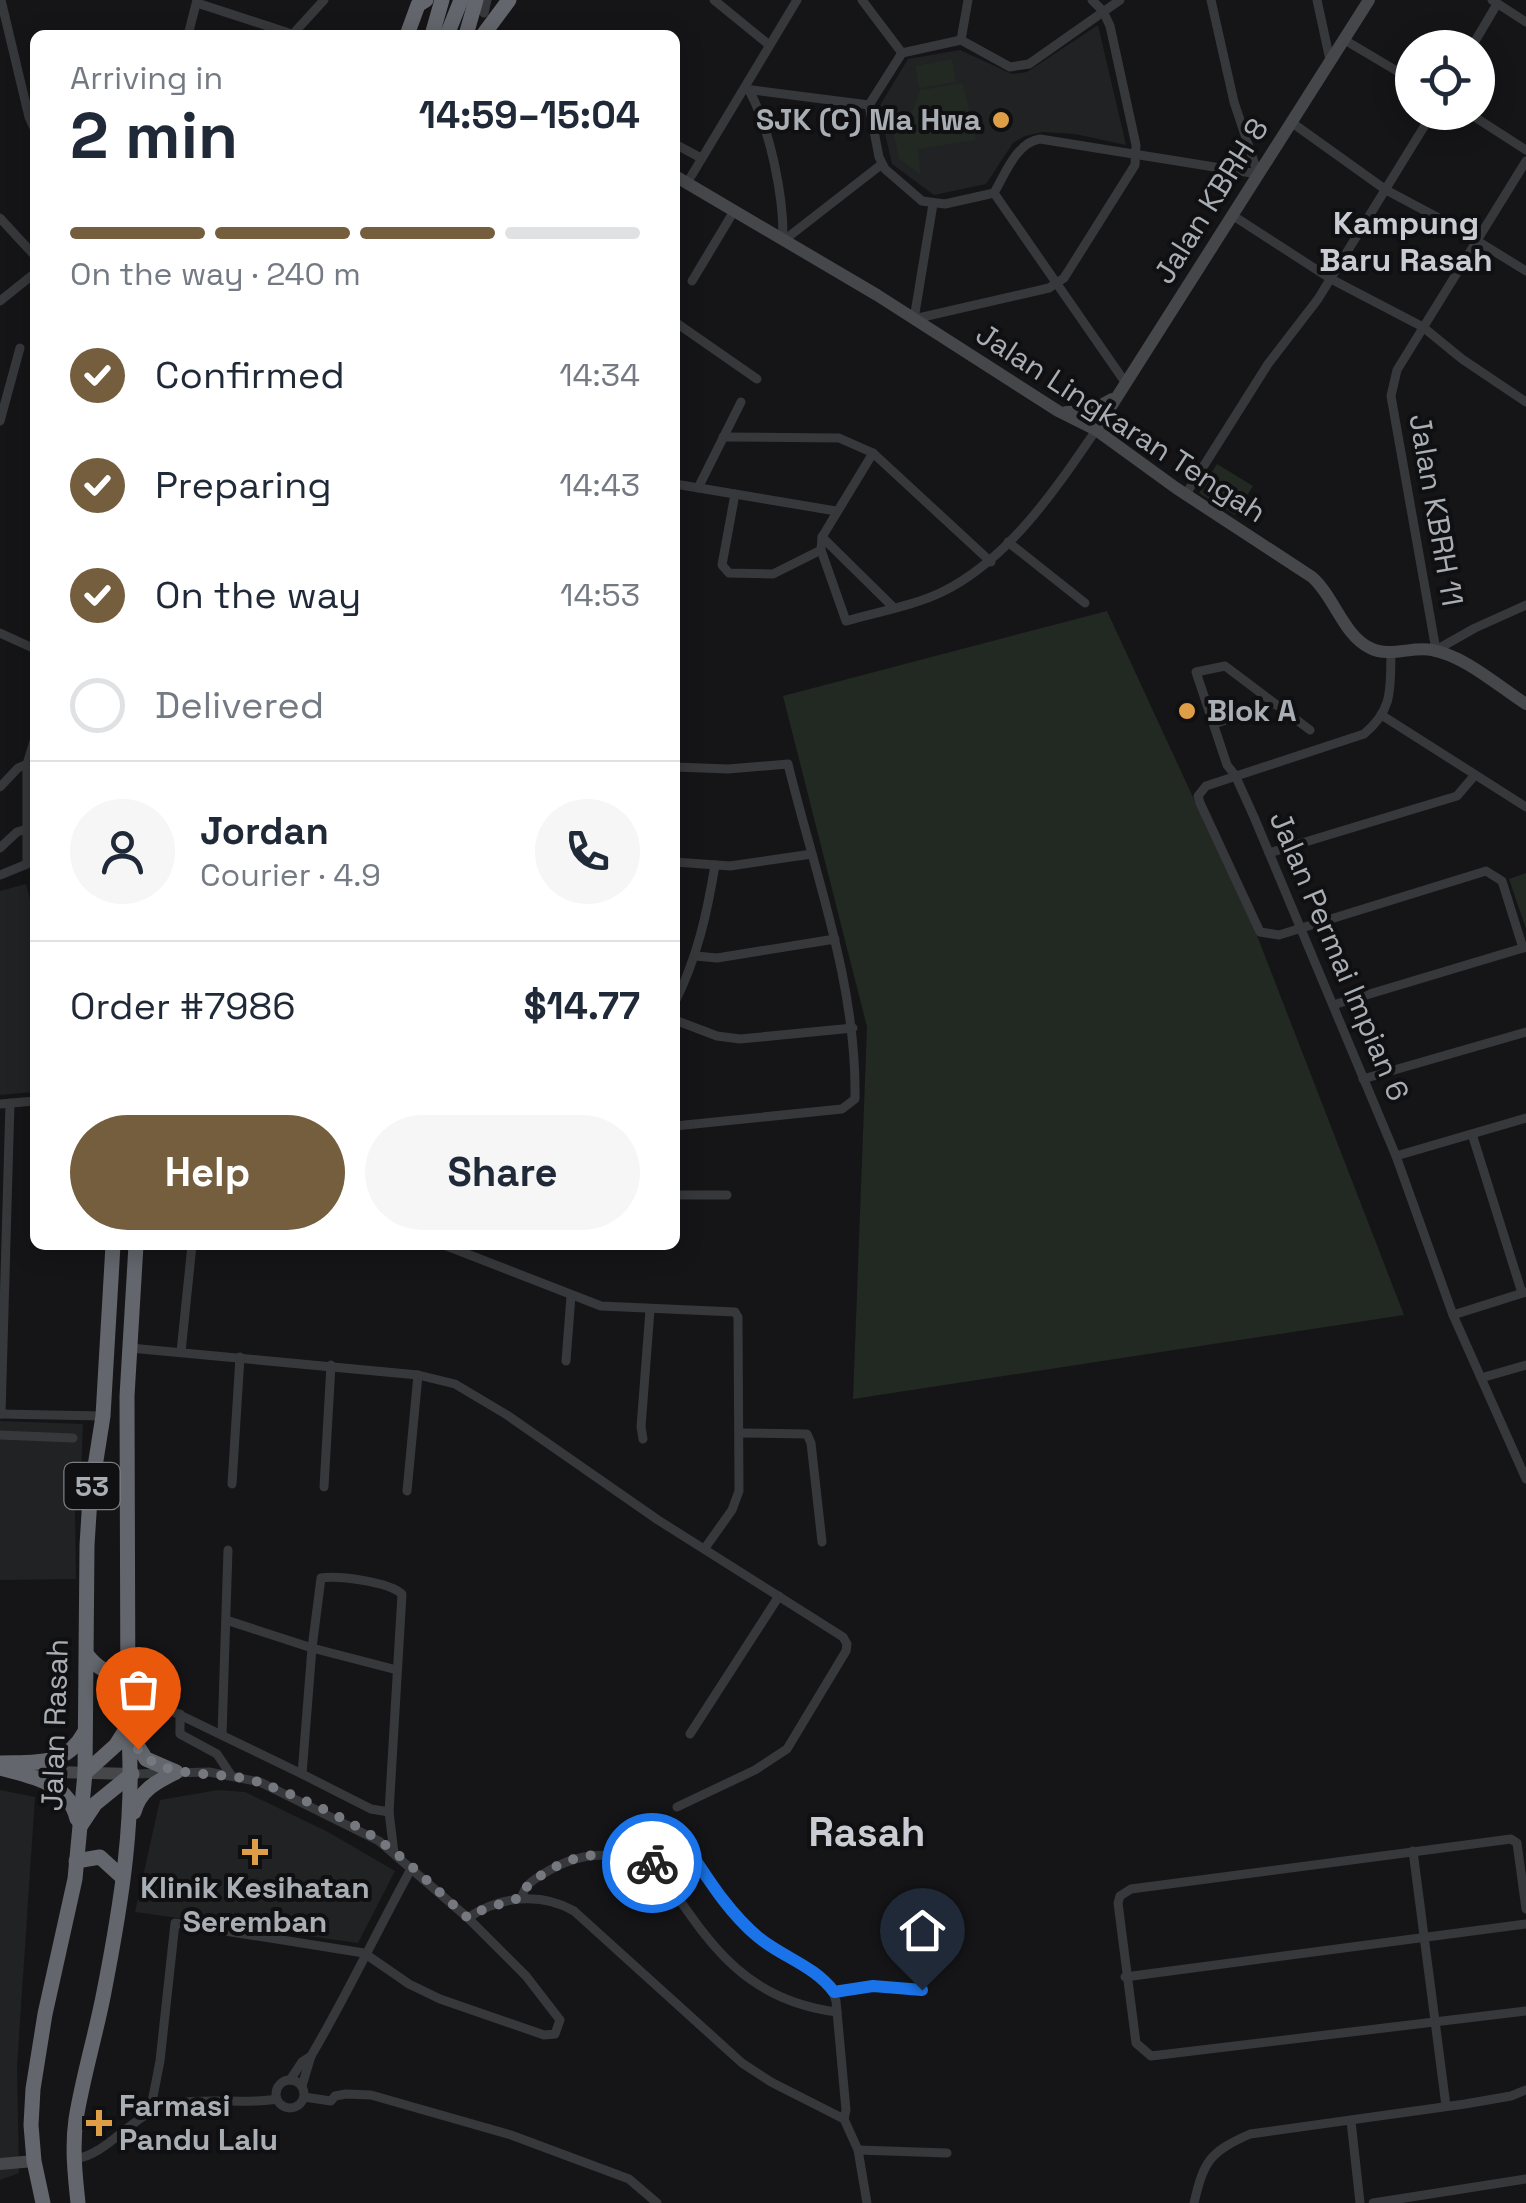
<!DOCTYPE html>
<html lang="en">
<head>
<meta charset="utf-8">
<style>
  :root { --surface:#fff; --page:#f6f6f7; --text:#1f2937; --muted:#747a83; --line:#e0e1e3; --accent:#745e3e }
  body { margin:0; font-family:"Space Grotesk",sans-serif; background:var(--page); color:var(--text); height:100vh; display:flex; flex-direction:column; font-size:38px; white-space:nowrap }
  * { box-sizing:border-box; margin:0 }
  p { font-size:32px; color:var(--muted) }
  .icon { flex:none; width:55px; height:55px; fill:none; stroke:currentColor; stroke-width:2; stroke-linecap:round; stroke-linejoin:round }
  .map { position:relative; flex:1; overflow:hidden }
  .sheet { position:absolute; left:30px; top:30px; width:650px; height:1220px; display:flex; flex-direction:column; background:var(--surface); border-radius:15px; box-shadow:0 5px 25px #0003 }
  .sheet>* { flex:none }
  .buttons { position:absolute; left:1395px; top:30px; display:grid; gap:20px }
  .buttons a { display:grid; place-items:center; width:100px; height:100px; border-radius:50%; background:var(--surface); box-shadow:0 5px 25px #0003; font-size:50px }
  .pin { position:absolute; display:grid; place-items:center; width:85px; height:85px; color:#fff; margin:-102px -42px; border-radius:50% 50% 50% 0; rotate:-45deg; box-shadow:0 0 10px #0007 }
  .pin .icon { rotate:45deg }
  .courier { position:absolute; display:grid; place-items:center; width:100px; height:100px; margin:-50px; border:8px solid #1a73e8; border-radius:50%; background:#fff; color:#222; box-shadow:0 2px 12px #0007 }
  .summary em { font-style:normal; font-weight:700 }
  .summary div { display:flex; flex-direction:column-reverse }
  .summary { display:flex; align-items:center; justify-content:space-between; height:170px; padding:0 40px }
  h1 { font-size:65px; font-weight:700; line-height:75px }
  .bar { display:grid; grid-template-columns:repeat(4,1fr); gap:15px 10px; align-content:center; height:120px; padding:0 40px }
  .bar i { height:12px; border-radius:8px; background:var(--line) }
  .bar .on { background:var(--accent) }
  .bar p { grid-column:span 4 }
  .line { display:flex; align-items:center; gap:25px; padding:0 40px; border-top:2px solid var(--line) }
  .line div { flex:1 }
  .round { display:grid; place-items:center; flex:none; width:105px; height:105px; border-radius:52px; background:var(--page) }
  ol { padding:0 40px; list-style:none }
  li { display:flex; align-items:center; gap:30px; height:110px }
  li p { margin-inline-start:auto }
  li .icon { padding:10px; border-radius:50%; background:var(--accent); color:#fff; stroke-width:4 }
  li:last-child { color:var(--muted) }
  li i { width:55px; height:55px; border:5px solid var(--line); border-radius:50% }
  .action { display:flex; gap:20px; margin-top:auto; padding:20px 40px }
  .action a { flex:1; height:115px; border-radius:60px; background:var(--accent); color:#fff; font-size:40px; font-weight:700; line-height:115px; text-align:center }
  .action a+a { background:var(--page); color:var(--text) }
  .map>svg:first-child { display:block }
  .built { fill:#212224 }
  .green { fill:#222822 }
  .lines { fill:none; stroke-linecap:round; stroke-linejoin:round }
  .street { stroke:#37383b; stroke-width:9 }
  .secondary { stroke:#45474b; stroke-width:12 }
  .highway { stroke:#63666c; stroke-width:15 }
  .highway-bridge { stroke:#63666c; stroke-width:15 }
  .done { stroke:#75787e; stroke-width:10; stroke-dasharray:0 18 }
  .route { stroke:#1a73e8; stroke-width:12 }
  .poi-dot { fill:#dd9e47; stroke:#101012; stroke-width:4 }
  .labels { text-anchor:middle; stroke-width:8; stroke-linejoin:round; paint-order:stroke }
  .shield { fill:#101012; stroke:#7b7f84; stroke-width:2.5 }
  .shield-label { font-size:28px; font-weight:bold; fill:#a9aeb5 }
  .poi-label { font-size:30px; font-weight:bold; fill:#a9aeb5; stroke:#101012; text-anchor:start }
  .street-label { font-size:30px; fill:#a9aeb5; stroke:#101012 }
  .neighbourhood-label { font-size:32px; font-weight:bold; fill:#c9ccd2; stroke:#101012 }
  .district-label { font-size:40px; font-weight:bold; fill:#c9ccd2; stroke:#101012 }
</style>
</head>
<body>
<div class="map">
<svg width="1526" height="2203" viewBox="0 0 1526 2203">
  <rect width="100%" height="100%" fill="#151517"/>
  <g class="built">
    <path d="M1098,25l28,120 -51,-11 -32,-2 -18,4 -12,7 -27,41 -52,11 -42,-31 -13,-57 29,-48 52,-9 52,24 15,-2z"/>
    <path d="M26,884l9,34v174l-35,3v-204z"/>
    <path d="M0,1421l83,3 -3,74 -5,14 1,67 -76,1z"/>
    <path d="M0,1790l35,7 -18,270 2,106 -19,7z"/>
    <path d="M218,1790l27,2 83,40 67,39 -37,72 -223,-31 25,-112z"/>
  </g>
  <g class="green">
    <path d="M952,59l4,23 -37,6 -4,-22z"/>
    <path d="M963,83l13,57 -58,9 3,26 -22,-16 -7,-34 14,3 14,-38z"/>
    <path d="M1217,464l36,22 -18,29 -36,-22z"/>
    <path d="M1107,611l151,327 146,377 -551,84 14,-372 -84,-331z"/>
    <path d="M1526,873v56l-17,-50z"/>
  </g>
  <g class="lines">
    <g class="street">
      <path d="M1,0l28,117 6,13"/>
      <path d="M714,0l54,44"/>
      <path d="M862,0l40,53"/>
      <path d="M1120,0l-91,64 -19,3 -49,-27 -59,13 -33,52 10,52 6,12 37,32 23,3 49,-11c11,-19 23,-51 46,-54l218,35 -24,-72 -23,-102"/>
      <path d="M1317,0l13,60"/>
      <path d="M1492,0l34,22"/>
      <path d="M197,3l95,31"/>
      <path d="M484,13l3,-13"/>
      <path d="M188,35l9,-35"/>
      <path d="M292,35l32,-35"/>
      <path d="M1343,39l69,41"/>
      <path d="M961,40l7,-40"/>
      <path d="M1471,48l26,-44"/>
      <path d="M745,89l124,16"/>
      <path d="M749,90c21,39 35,106 34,151"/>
      <path d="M1467,112l59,38"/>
      <path d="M1291,122l95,68 64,34 76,47"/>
      <path d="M675,144l26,14"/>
      <path d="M1526,161l-129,209 -6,26 45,254 39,-22 51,-23"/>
      <path d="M687,183l110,-183"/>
      <path d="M994,193l131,189"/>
      <path d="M933,204l-19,115 135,-31 15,-10 71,-113 1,-20 -26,-119 -7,-15 -11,-11"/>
      <path d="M1232,215l99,64 92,48 39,32 64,43"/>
      <path d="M0,218l35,38"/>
      <path d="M783,241l99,-77"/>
      <path d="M692,281l42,-70"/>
      <path d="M0,301l35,-28"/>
      <path d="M675,322l82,57"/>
      <path d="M0,421l20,-73"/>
      <path d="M723,437l116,1 34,15 118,109"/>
      <path d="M873,453l-51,84 -1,13 25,71c31,-9 67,-15 96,-29 67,-33 113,-102 154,-162"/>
      <path d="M675,484l161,27"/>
      <path d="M698,488l43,-86"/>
      <path d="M735,494l-13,71 7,8 44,1 48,-24"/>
      <path d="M1186,494l82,-130 50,-65 115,-187"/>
      <path d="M822,537l71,70"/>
      <path d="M1008,542l77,61"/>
      <path d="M0,633l35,16"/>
      <path d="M1391,652c-1,36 3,57 -27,82l-158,52 -8,10 2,7 60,129 19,3 207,-64 16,10 21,67"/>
      <path d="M1383,716l143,91"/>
      <path d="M1214,724l59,-20"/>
      <path d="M1310,730l-85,-64 -29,6 31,93 8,10 19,42 142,339 57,159 73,164"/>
      <path d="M675,767l53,2 60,-5c27,111 69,220 67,335l-13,10 -167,17"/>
      <path d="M0,787l18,-19 9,-4"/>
      <path d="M0,848l17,-16 10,-3"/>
      <path d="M1269,853l188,-57 17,-20"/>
      <path d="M675,862l55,4 82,-12"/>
      <path d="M0,875l27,-11v-100l8,-26"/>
      <path d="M696,956l21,2 118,-19"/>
      <path d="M675,1002c22,-44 32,-88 40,-137"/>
      <path d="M1333,1005l193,-58"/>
      <path d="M675,1020l42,16 23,3 113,-11"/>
      <path d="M1363,1079l163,-47"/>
      <path d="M0,1104l35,-3"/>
      <path d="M1472,1134l50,159"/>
      <path d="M1396,1156l130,-38"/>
      <path d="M675,1195h52"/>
      <path d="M444,1245l157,61 134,6 3,5 1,174 -7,19 -27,38"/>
      <path d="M1453,1315l73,-23"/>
      <path d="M130,1348l288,27 37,9 52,31 151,105 185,117 4,7 -1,7 -59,98 -32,21 -78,37"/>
      <path d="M181,1352l11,-107"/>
      <path d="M566,1361l5,-65"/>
      <path d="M1481,1378l45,-13"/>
      <path d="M0,1414l103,2"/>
      <path d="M1,1414l9,-311"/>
      <path d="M739,1433l68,1 4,9 11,99"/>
      <path d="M0,1435l73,3"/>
      <path d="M643,1439l-2,-12 9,-117"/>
      <path d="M232,1484l8,-127"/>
      <path d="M324,1487l7,-122"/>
      <path d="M407,1491l11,-116"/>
      <path d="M226,1620l86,28 9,-70c17,-3 68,4 81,16l-13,218 5,41"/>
      <path d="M147,1699l155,75"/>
      <path d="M180,1714v20l37,20 14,21"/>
      <path d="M690,1734l89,-138"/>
      <path d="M222,1735l6,-185"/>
      <path d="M132,1774l77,-2 51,10 119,59 89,77 58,58 34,44 -5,14 -11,1 -104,-36 -31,-15 -45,-31 -189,-30 -15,138 -10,51"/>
      <path d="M389,1812l-18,-3 -69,-35 10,-126 85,22"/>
      <path d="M1413,1851l33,255"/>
      <path d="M654,1863l21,-21 10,2c25,38 49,78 86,104 24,16 57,23 65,53l10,109 -2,9"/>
      <path d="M522,1897c2,-11 11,-17 21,-23 42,-26 65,-20 111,-11 52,74 84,136 183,149"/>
      <path d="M1526,1909l-9,-66 -6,-4 -380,50 -11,7 -2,7 18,140 15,13 375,-45"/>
      <path d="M468,1918c31,-22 73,-26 106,-7l168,152 29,19 73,37 14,31 9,53"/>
      <path d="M1125,1977l401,-53"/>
      <path d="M834,1991l39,-5 49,4"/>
      <path d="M290,2080l12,-18 9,-6c36,-61 66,-125 100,-187"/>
      <circle cx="290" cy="2094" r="14"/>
      <path d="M302,2086l9,-30"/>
      <path d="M304,2097l27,4 4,-5 11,-2 25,1 140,40 118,44 28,24"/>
      <path d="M1351,2121l9,82"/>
      <path d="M858,2150l89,3"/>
      <path d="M74,2159c29,-3 53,-36 79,-48 37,-18 85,-5 124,-12"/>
      <path d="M1194,2203c10,-43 16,-51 56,-69l215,-30 46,-8 15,-6"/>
      <path d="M1373,2203l153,-24"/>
    </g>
    <g class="secondary">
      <path d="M675,176l202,119 181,116 38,19 80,58 136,89c22,19 31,58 58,71 20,10 42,-2 62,2 33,6 66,36 94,54"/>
      <path d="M1066,412h22l24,-13"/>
      <path d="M1096,430l273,-430"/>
      <path d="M20,1768l35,4 77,2"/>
      <path d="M0,2164l34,-3"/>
    </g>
    <g class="highway">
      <path d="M407,35l11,-30 8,-5"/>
      <path d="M432,35l10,-35"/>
      <path d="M447,35l14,-35"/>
      <path d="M483,35l26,-35"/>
      <path d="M87,1655c10,12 20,21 36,13l5,-9"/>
      <path d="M133,1739l13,20 30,13"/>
      <path d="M0,1763c34,-1 66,4 84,-30"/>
      <path d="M0,1768c33,9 68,14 77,51"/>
      <path d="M85,1773l31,-28 12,-19"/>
      <path d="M134,1812c6,-22 22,-30 42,-40"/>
      <path d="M81,1825l14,-21 37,-30"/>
      <path d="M76,1861l24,-4 22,20"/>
      <path d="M43,2203l-9,-42 -3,-36 2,-36 12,-75 30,-135 10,-106 2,-228 3,-47 13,-82 10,-171"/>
      <path d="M78,2203c-3,-28 -6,-56 -2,-84 7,-43 20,-85 28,-127 17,-87 32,-177 24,-266l-1,-330 9,-151"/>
    </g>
    <path class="highway-bridge" d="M466,35l10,-35"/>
  </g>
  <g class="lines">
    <path class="done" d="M138,1749c27,34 83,19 123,34 39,14 85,35 119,58 31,22 59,52 88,77l14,-8 40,-13c2,-11 11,-16 21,-23 41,-26 64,-21 109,-11"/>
    <path class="route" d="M652,1863l23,-21 10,2c22,33 42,67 73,93 24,20 57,29 76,55l39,-6 49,4"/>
  </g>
  <g class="poi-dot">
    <circle cx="1001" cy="120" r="10"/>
    <circle cx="1187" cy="711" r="10"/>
    <path d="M250 1837h10v10h10v10h-10v10h-10v-10h-10v-10h10z"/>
    <path d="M94 2108h10v10h10v10h-10v10h-10v-10h-10v-10h10z"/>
  </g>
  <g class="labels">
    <rect class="shield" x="64.5" y="1463" width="55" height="46" rx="8"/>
    <g class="shield-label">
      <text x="92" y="1496">53</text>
    </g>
    <g class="poi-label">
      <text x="981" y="130" text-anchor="end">SJK (C) Ma Hwa</text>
      <text x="1207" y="721">Blok A</text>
      <text x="255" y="1898" text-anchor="middle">Klinik Kesihatan<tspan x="255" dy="34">Seremban</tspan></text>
      <text x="119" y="2116">Farmasi<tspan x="119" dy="34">Pandu Lalu</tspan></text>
    </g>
    <g class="street-label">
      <text transform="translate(1211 201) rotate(-58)" y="10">Jalan KBRH 8</text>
      <text transform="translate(1121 423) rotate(33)" y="10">Jalan Lingkaran Tengah</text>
      <text transform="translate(1436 510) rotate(80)" y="10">Jalan KBRH 11</text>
      <text transform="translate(1339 956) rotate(67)" y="10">Jalan Permai Impian 6</text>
      <text transform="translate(55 1725) rotate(-88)" y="10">Jalan Rasah</text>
    </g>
    <g class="neighbourhood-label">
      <text x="1406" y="234">Kampung<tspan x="1406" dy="37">Baru Rasah</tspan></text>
    </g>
    <g class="district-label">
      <text x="867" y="1846">Rasah</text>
    </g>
  </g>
</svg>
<div class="buttons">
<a><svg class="icon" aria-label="locate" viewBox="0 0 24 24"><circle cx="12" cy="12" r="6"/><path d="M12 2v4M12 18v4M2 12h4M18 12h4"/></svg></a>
</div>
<div class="pin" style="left:138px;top:1749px;background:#ea580c"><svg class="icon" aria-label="bag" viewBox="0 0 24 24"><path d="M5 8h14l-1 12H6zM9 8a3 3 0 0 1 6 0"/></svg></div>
<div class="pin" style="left:922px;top:1990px;background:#1f2937"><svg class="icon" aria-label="home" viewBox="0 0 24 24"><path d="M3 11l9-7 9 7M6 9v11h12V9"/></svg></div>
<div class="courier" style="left:652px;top:1863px"><svg class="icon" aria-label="bike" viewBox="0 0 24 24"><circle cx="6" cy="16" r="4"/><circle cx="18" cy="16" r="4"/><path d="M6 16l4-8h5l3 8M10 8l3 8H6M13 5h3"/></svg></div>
<section class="sheet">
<div class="summary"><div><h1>2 min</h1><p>Arriving in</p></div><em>14:59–15:04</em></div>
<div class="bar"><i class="on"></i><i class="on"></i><i class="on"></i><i></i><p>On the way · 240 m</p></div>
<ol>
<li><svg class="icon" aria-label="check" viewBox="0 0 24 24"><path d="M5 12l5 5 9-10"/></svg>Confirmed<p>14:34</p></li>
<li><svg class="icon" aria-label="check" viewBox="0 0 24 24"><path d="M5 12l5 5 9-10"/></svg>Preparing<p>14:43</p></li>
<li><svg class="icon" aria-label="check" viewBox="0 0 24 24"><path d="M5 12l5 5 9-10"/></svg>On the way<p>14:53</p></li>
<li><i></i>Delivered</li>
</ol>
<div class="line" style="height:180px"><a class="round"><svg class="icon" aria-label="person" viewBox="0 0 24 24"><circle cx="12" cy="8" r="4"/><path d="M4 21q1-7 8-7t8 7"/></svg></a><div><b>Jordan</b><p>Courier · 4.9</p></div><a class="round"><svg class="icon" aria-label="phone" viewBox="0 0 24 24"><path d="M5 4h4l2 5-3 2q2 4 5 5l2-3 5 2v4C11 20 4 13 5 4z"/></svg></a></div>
<div class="line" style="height:130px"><div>Order #7986</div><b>$14.77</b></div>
<div class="action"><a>Help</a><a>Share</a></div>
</section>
</div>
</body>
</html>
